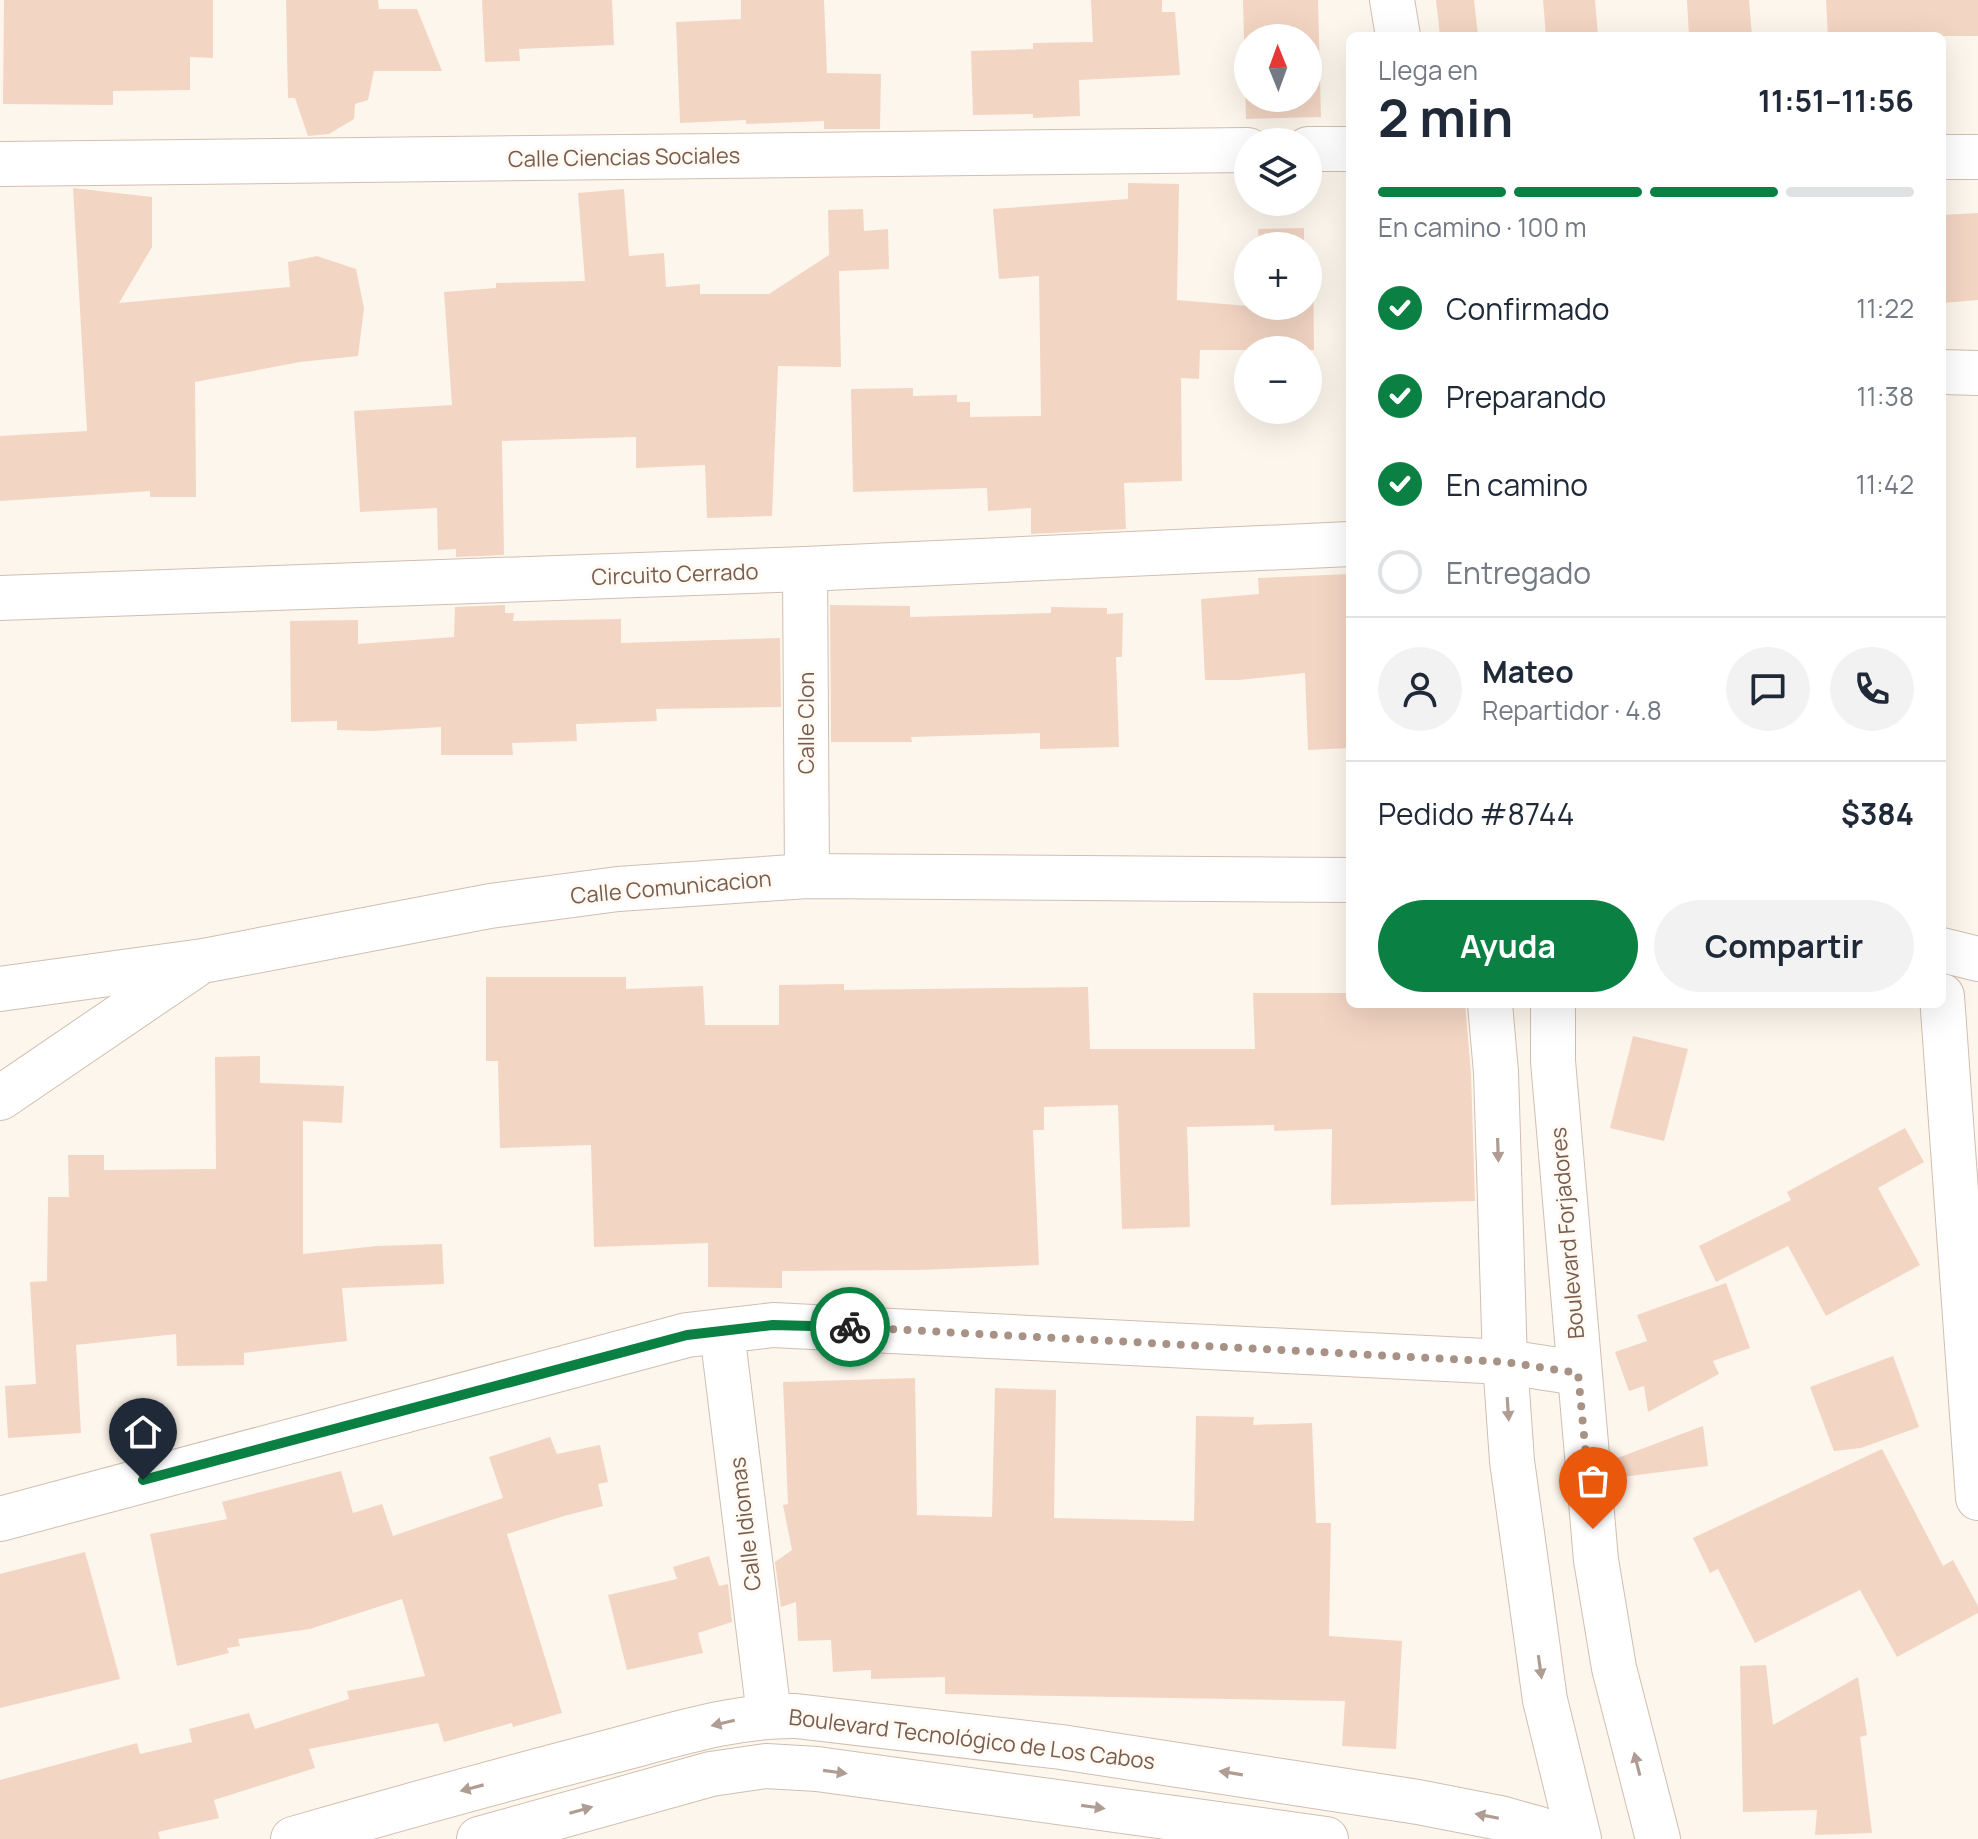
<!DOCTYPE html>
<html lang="es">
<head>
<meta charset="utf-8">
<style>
  :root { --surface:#fff; --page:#f2f2f3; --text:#1f2937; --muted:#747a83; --line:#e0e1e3; --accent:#0b8043 }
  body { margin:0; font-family:Manrope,sans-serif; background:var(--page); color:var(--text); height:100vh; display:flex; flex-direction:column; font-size:30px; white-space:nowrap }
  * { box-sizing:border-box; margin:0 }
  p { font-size:26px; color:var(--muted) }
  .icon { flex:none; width:44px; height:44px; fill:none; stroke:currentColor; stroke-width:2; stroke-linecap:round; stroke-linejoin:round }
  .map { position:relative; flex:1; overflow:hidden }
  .details { position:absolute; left:1346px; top:32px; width:600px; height:976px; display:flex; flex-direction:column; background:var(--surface); border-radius:12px; box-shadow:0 8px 32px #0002 }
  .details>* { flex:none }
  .needle { width:52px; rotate:359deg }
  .controls { position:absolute; left:1234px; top:24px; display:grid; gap:16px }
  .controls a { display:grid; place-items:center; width:88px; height:88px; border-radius:50%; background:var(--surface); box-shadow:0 8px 32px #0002; font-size:40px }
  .pin { position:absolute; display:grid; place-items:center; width:68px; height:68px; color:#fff; margin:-82px -34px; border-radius:50% 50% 50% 0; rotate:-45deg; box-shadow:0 0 8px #0007 }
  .pin .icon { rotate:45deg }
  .courier { position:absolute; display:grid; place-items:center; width:80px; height:80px; margin:-40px; border:6px solid #0b8043; border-radius:50%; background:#fff; color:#222; box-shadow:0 2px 10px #0007 }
  .head em { font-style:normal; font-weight:700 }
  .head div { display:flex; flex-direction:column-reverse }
  .head { display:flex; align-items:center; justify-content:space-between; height:136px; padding:0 32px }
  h1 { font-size:52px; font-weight:700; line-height:60px }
  .bar { display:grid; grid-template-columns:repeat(4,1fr); gap:12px 8px; align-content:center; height:96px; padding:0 32px }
  .bar i { height:10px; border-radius:6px; background:var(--line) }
  .bar .active { background:var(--accent) }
  .bar p { grid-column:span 4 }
  .line { display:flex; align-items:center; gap:20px; padding:0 32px; border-top:2px solid var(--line) }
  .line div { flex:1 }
  .round { display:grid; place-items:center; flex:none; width:84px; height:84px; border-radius:42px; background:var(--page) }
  ol { padding:0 32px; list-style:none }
  li { display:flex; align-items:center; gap:24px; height:88px }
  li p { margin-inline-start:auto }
  li .icon { padding:8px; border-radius:50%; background:var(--accent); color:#fff; stroke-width:4 }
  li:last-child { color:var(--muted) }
  li i { width:44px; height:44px; border:4px solid var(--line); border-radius:50% }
  .action { display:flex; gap:16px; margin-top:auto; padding:16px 32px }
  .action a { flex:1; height:92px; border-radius:48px; background:var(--accent); color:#fff; font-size:32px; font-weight:700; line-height:92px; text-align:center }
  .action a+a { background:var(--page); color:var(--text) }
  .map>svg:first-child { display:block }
  .building { fill:#f3d5c3; fill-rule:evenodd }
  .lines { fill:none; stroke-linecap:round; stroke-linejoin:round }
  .minor-casing { stroke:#d1beb0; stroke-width:46 }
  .minor { stroke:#fff; stroke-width:44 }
  .oneway { fill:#af9d94 }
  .done { stroke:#a89285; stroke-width:8; stroke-dasharray:0 14.4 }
  .route { stroke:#0b8043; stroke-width:10 }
  .labels { text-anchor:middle; stroke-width:6; stroke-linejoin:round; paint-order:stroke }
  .street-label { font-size:22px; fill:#7a5c4d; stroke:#fffaf3 }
</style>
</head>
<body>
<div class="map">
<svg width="1978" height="1839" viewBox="0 0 1978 1839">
  <rect width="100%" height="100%" fill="#fdf6ec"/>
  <g class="building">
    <path d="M4,0h209v58l-23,-1v33l-77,1v14l-110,-1z"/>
    <path d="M286,0h92l1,9h38l25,62h-68l-6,29 -13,4 -1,15 -25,15 -21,2 -13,-38h-7z"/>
    <path d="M482,0h130l2,45 -95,4 1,12 -35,1z"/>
    <path d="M741,0h83l3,73 54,1 -1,55h-56v-8l-78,3v-4l-66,3 -4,-101 65,-3z"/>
    <path d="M1091,0h71v12h13l5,63 -101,5 1,36 -47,2v-4l-60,1 -2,-64 62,-2v-6l60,-1z"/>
    <path d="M1243,0h75l3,117 -75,2zM1248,38h60v60h-60z"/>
    <path d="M1436,0h38l4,36h-38z"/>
    <path d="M1543,0h52l3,36h-52z"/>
    <path d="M1687,0h62l3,36h-63z"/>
    <path d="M1826,0h152v36h-150z"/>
    <path d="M1128,183l51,1 -2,116 71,6h60v-57h5l1,101h-114l-1,29 -18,-1 1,103 -58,2 2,46 -95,5v-26l-43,3 -1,-23 -134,4 -2,-103 62,-1v8l44,-1v7h13v15l71,-1 -2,-140 -40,3 -6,-70 135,-10z"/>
    <path d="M73,188l79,9v50l-33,56 171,-16 -2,-25 29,-6 39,13 8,39 -6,48 -58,6 -105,20 1,115h-46v-6l-150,10v-65l87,-5z"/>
    <path d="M624,189l5,67 35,-3 2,34 34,-3v10h69l60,-39 -1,-45 35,-1 1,22 24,-2 1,40 -50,2 2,96 -63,-1 -6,150 -65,2 -2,-53 -69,3v-31l-134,4 2,114 -48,2v-8l-18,1 -1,-42 -77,4 -6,-101 98,-6 -8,-113 52,-4v-5l89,-2 -7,-88z"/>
    <path d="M1978,213v87l-36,3v-88z"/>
    <path d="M1304,228v18h-45l-1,-17z"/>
    <path d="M1350,574v174l-42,2 -3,-77 -66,7h-34l-4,-81 58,-5 -1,-16z"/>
    <path d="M505,605v8h9l-1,8 108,-2v24l159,-5 1,69 -125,2 1,12 -81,3 1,17 -65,2 1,12h-72v-28l-70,4 -34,-1v-9l-46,1 -1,-101 68,-1v24l96,-7 1,-30z"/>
    <path d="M830,605l80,1v11l141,-4v-6l56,1v6l16,-1 -1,44h-6l3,90 -79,2v-16l-129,4 1,5h-81z"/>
    <path d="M486,977h140v12l77,-3 2,39h74v-40l65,-1v6l244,-3 2,62h165l-2,-56h97v11h115l6,69 4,128 -144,4 1,-76 -58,2v-6l-87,2 3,100 -68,2 -4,-124 -74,2v23h-11l6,135 -120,5 -137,1v17l-74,-1v-44l-114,4 -3,-102 -91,3 -2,-87h-12z"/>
    <path d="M1633,1036l55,13 -24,92 -54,-13z"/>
    <path d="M260,1056v27l84,3 -2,37 -39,-2v133l74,-8 65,-2 2,40 -102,4 5,53 -103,12v12l-67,1 -1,-32 -100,11 5,88 -73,5 -3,-52 31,-2 -6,-102 17,-1 1,-84h21l-1,-42h36v15l112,-1 -1,-112z"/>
    <path d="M1905,1128l19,34 -46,26 42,77 -94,51 -38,-70 -72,36 -17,-36 92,-46 -4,-8z"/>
    <path d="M1726,1283l24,65 -37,13 6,13 -71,38 -4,-26 -15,5 -14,-39 32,-11 -10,-26z"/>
    <path d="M1893,1356l26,71 -58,21 -27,3 -24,-64z"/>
    <path d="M915,1378l2,137 75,2 3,-129 61,2 -2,128 140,3 2,-105 58,1 -1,8 59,-2 4,100h15l-2,113 73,5 -6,108 -54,-3 3,-45 -400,-7v-17l-74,2v-9l-38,2 -2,-32 -33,1 -2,-39 -15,5 -6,-45 17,-12 -9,-45 5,-1 -5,-122z"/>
    <path d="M1703,1426l5,40 -94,12 -2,-18z"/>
    <path d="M550,1437l7,17 43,-9 8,37 -10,2 5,22 -39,10 -57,18 55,179 -49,14 -1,-4 -68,19 -6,-19 -129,26 6,19 -101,32 5,18 -61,14 2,7h-160v-59l137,-37 3,11 52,-12 -3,-13 60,-16 6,16 94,-30 -2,-8 78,-15 -23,-77 -92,30 -72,10 2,7 -13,2 2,5 -52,13 -27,-132 77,-15 -5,-17 119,-31 12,42 29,-9 11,32 110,-38 -14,-41z"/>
    <path d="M1882,1449l61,117 10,-6 25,46v7l-81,44 -37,-67 -105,53 -37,-74 -8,4 -17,-35z"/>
    <path d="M85,1552l35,127 -120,29v-134z"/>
    <path d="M709,1556l10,30 9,-2 4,38 -34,11 5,20 -76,17 -19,-75 69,-16 -4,-12z"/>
    <path d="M1766,1665l7,60 85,-48 9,58 -7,2 12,96 -57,2 2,-25 -74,2 -3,-146z"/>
  </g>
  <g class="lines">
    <defs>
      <g id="minor">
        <path d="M1392,0l6,36"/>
        <path d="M1308,149h42"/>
        <path d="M1942,157h36"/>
        <path d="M0,164l1248,-14"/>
        <path d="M1942,372l36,1"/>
        <path d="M805,569l2,307"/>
        <path d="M0,598l805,-29 545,-25"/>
        <path d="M1942,950l36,9"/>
        <path d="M0,989l203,-28 287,-55 128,-17 189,-13 543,4"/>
        <path d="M1942,996l36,502"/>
        <path d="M1490,1004l6,68 9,290 7,99 33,239 34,139"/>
        <path d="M1553,1004v57l43,499 18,108 44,171"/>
        <path d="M0,1098l194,-132"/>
        <path d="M722,1332l47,383"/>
        <path d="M0,1519l687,-184 86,-10 732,37 73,11"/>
        <path d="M293,1839c104,-30 208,-59 312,-86 63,-16 126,-38 191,-37l265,31 357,55 82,16 39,11 23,10"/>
        <path d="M479,1839l232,-65 55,-8 51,3 509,70"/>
      </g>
    </defs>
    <use href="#minor" class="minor-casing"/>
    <use href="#minor" class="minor"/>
  </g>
  <defs><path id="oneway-solid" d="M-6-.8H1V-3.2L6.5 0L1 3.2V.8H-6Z" transform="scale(2)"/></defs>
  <g class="oneway">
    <use href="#oneway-solid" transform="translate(1498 1150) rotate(88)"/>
    <use href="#oneway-solid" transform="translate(1508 1409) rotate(86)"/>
    <use href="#oneway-solid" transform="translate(1540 1667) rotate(82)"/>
    <use href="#oneway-solid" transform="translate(723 1723) rotate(167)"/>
    <use href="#oneway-solid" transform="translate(1637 1764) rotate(-104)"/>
    <use href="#oneway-solid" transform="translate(835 1772) rotate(8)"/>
    <use href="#oneway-solid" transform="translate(1231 1773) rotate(-171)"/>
    <use href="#oneway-solid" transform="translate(472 1788) rotate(165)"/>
    <use href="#oneway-solid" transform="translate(1093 1807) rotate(8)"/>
    <use href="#oneway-solid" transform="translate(581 1810) rotate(-16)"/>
    <use href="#oneway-solid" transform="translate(1487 1816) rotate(-169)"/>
  </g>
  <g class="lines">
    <path class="done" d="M850,1327l655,35 73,11 15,156"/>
    <path class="route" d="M143,1480l544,-145 86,-10 77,2"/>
  </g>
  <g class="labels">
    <g class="street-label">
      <text transform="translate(624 157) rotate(-1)" y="8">Calle Ciencias Sociales</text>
      <text transform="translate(675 574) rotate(-2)" y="8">Circuito Cerrado</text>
      <text transform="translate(806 723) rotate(-90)" y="8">Calle Clon</text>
      <text transform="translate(671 887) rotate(-5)" y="8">Calle Comunicacion</text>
      <text transform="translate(1567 1233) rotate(-95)" y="8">Boulevard Forjadores</text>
      <text transform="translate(745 1524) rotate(-97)" y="8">Calle Idiomas</text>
      <text transform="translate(972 1739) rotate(7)" y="8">Boulevard Tecnológico de Los Cabos</text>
    </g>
  </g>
</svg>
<div class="controls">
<a><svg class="needle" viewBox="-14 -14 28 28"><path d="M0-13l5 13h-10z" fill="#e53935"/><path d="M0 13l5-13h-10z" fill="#747a83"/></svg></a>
<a><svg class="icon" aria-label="layers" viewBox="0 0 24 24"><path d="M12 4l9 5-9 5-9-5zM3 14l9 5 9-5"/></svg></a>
<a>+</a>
<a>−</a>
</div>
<div class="pin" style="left:1593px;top:1529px;background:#ea580c"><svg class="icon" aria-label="bag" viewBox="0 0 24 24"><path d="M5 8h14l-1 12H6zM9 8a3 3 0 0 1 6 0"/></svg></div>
<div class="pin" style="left:143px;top:1480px;background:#1f2937"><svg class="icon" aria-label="home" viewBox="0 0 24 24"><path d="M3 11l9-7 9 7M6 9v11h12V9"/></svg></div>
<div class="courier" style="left:850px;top:1327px"><svg class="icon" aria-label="bike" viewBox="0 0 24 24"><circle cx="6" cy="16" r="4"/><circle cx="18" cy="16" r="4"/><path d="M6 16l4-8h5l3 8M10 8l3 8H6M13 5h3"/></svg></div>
<section class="details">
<div class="head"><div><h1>2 min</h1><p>Llega en</p></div><em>11:51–11:56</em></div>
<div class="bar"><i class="active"></i><i class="active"></i><i class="active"></i><i></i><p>En camino · 100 m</p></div>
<ol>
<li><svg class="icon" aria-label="check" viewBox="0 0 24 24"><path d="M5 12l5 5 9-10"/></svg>Confirmado<p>11:22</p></li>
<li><svg class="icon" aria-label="check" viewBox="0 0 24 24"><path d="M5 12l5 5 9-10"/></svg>Preparando<p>11:38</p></li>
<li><svg class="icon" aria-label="check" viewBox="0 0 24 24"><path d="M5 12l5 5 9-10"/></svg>En camino<p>11:42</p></li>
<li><i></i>Entregado</li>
</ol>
<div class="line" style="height:144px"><a class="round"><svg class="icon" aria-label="person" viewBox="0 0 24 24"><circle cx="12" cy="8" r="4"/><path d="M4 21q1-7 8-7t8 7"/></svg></a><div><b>Mateo</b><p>Repartidor · 4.8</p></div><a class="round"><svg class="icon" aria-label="chat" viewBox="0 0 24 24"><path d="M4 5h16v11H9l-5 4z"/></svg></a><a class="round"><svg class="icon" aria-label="phone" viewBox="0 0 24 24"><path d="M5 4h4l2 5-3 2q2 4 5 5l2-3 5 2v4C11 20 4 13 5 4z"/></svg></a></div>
<div class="line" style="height:104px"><div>Pedido #8744</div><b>$384</b></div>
<div class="action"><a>Ayuda</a><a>Compartir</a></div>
</section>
</div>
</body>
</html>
